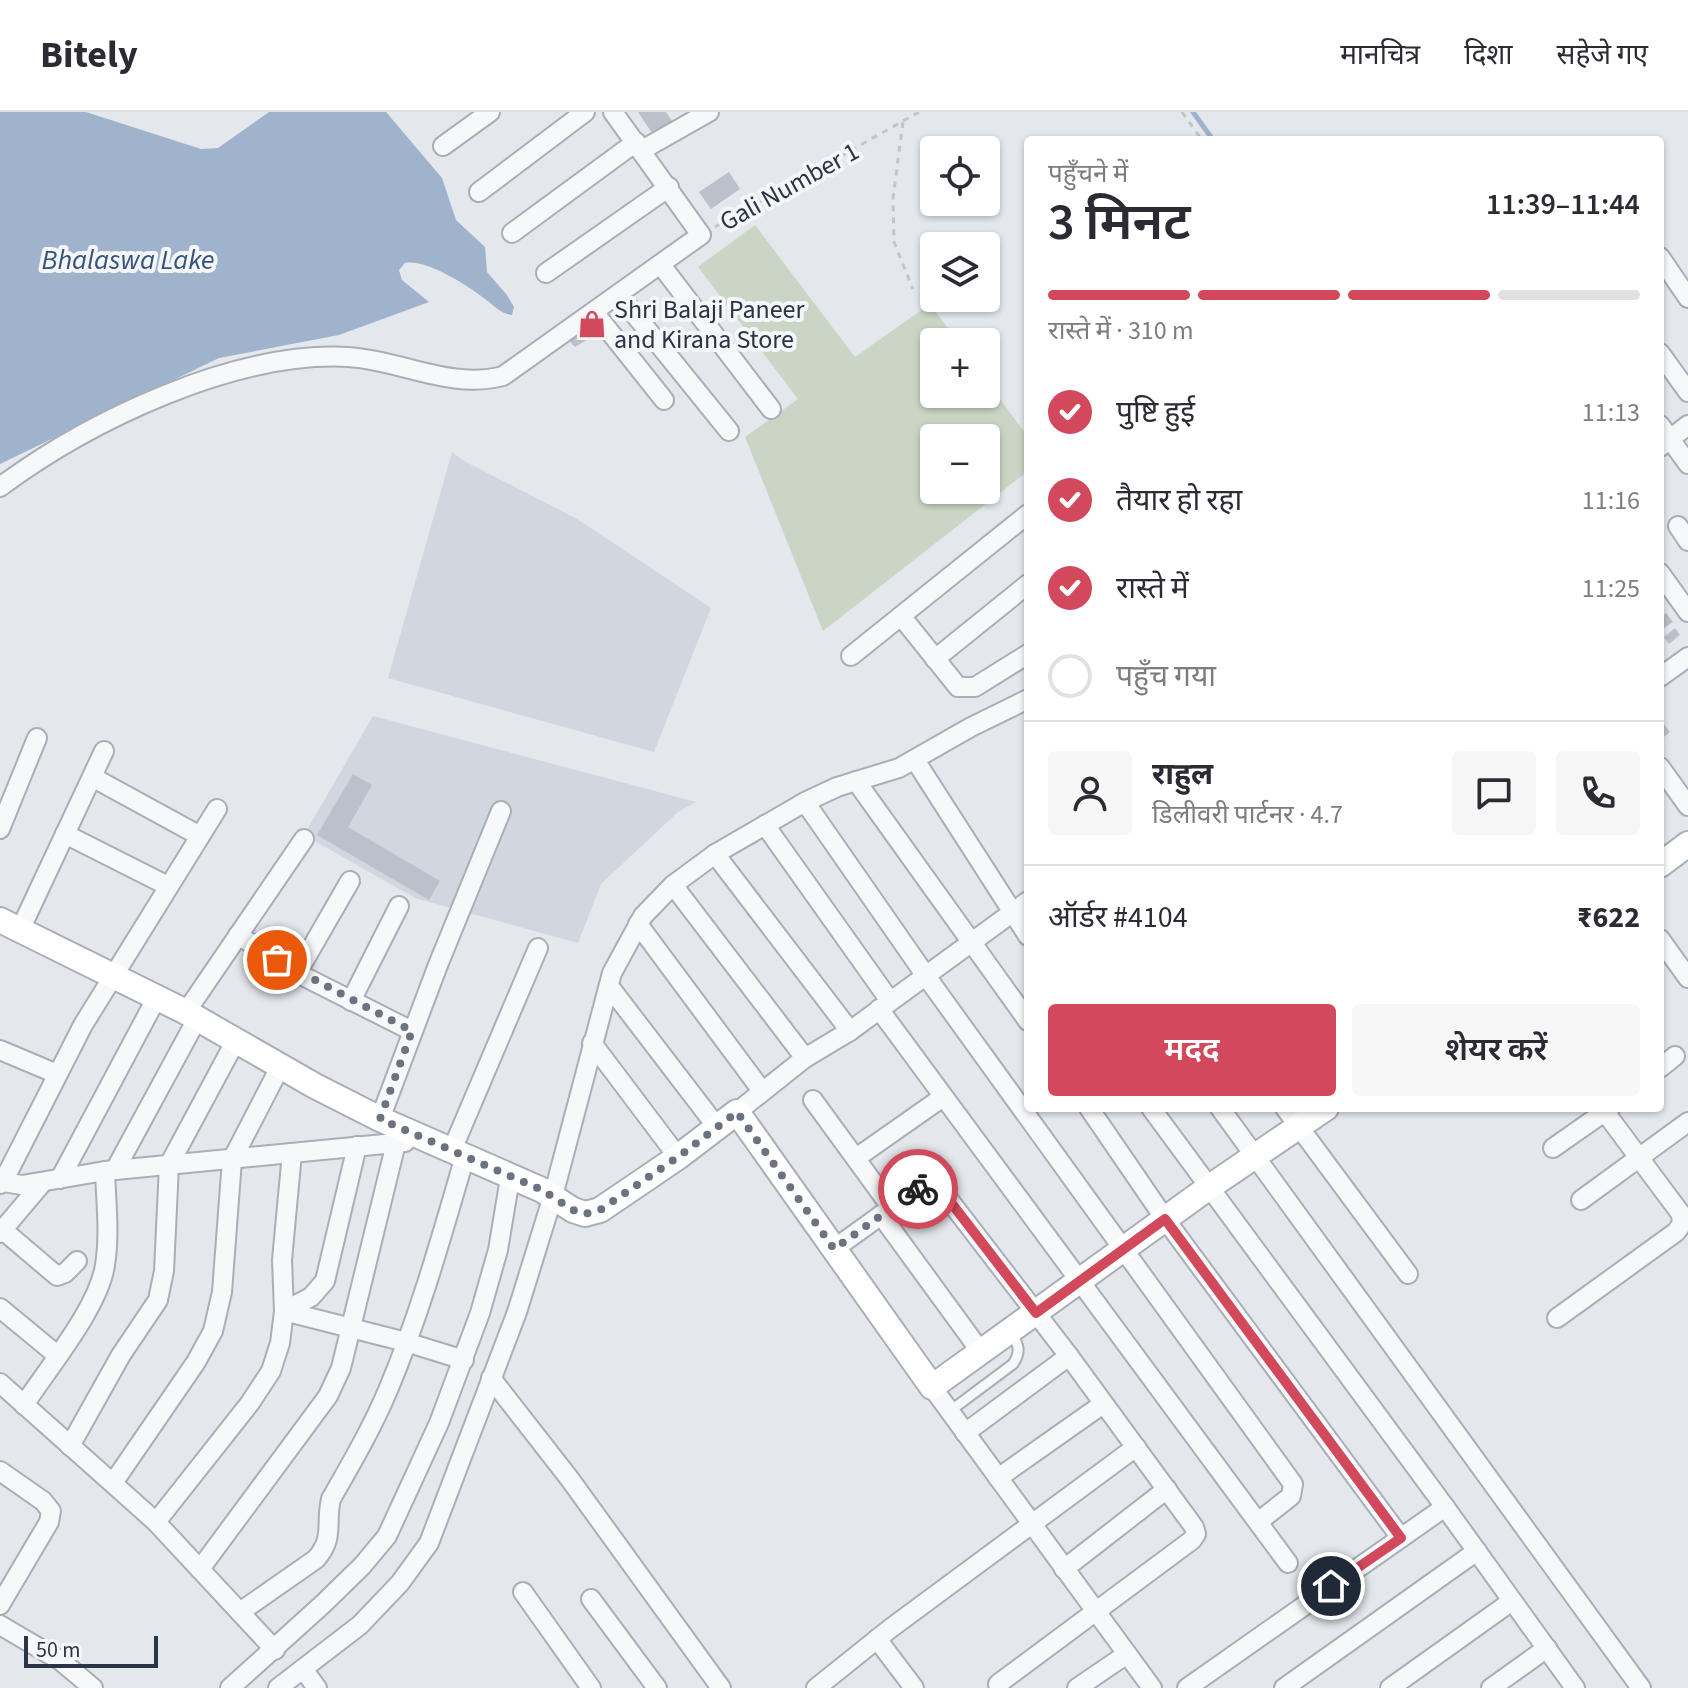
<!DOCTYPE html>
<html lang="hi">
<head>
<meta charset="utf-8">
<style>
  :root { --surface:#fff; --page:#f7f7f7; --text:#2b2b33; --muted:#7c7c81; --line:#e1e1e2; --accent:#d1495b }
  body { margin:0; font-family:"Source Sans 3","Noto Sans Devanagari",sans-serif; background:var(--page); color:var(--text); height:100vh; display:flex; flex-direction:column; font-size:30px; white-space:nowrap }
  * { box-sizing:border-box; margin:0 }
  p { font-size:26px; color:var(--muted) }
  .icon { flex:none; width:44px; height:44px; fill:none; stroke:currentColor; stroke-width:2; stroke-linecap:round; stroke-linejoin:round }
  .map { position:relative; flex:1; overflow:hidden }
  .sheet { position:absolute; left:1024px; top:24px; width:640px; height:976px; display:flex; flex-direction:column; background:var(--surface); border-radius:8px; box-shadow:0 2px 6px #0004 }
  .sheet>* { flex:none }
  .buttons { position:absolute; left:920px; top:24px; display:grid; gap:16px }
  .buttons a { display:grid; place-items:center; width:80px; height:80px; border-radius:8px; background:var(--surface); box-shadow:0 2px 6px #0004; font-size:40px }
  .scale { position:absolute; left:24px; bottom:20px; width:134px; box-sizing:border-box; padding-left:8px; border:4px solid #2b3445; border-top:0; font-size:22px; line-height:28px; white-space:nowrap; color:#2b3445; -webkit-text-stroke:6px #f4f6f9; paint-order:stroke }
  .pin { position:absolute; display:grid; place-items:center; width:68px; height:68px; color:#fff; margin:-34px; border:4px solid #fff; border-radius:50%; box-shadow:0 2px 8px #0007 }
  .courier { position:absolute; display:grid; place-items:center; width:80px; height:80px; margin:-40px; border:6px solid #d1495b; border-radius:50%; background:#fff; color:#222; box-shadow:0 2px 10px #0007 }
  .overview em { font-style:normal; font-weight:600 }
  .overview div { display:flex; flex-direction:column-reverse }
  .overview { display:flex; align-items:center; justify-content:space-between; height:136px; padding:0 24px }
  h1 { font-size:52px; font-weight:600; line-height:60px }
  .bar { display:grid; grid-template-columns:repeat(4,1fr); gap:12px 8px; align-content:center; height:96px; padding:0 24px }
  .bar i { height:10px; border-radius:6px; background:var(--line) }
  .bar .active { background:var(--accent) }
  .bar p { grid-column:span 4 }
  .line { display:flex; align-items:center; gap:20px; padding:0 24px; border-top:2px solid var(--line) }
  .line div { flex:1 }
  .round { display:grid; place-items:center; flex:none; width:84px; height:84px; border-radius:8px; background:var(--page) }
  ol { padding:0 24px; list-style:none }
  li { display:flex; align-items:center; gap:24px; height:88px }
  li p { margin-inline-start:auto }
  li .icon { padding:8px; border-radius:50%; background:var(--accent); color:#fff; stroke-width:4 }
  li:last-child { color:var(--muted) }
  li i { width:44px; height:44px; border:4px solid var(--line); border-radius:50% }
  .cta { display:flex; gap:16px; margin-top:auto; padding:16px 24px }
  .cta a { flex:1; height:92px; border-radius:8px; background:var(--accent); color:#fff; font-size:32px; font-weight:600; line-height:92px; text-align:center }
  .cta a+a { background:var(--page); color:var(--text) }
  header { display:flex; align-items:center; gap:48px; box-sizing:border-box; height:112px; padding:0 40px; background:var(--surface); border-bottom:2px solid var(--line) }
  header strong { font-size:38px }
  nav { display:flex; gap:44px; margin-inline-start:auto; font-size:28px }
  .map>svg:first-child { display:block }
  .built { fill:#d2d6de }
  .green { fill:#c9d6c5; fill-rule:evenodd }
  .water { fill:#9fb4cc }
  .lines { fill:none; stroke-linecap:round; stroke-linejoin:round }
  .stream { stroke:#9fb4cc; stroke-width:5 }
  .building { fill:#bbc0ca }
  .lane-casing { stroke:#a9aeb7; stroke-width:13 }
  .street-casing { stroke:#a9aeb7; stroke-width:22 }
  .secondary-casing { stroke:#a9aeb7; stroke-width:28 }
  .path { stroke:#c2c5cb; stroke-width:3; stroke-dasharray:6 6; stroke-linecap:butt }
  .lane { stroke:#f7f8fa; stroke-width:9 }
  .street { stroke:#f7f8fa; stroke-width:18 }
  .secondary { stroke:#fff; stroke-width:24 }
  .done { stroke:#6c737f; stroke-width:8; stroke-dasharray:0 14.4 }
  .route { stroke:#d1495b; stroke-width:10 }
  .labels { text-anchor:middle; stroke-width:8; stroke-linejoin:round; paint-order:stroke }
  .street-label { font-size:26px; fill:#2b3445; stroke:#f4f6f9 }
  .poi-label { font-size:26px; fill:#2b3445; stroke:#f4f6f9; text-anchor:start }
  .water-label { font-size:28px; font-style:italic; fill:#34527a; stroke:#f4f6f9 }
</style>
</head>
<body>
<header>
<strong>Bitely</strong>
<nav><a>मानचित्र</a><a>दिशा</a><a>सहेजे गए</a></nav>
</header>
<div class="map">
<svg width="1688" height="1576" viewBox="0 0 1688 1576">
  <rect width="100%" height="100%" fill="#e4e7ec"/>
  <g class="built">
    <path d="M452,340l12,9 113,58 134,89 -57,144 -266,-74z"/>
    <path d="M373,604l323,86 -18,10 -77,72 -23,59 -163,-45 -111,-63z"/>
  </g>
  <path class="green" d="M755,113l100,132 75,-53 28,38h-24v52h52v-14l42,57v34l-205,160 -78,-194 53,-38 -100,-132zM934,326h52v52h-52z"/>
  <path class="water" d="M0,0h86l115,37 17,-1 51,-36h117l56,66 14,42 29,27 2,25 20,23 7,12 -2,8c-11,-1 -17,-9 -27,-16 -17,-13 -58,-40 -80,-36l-6,7 3,10 27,22 -90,33 -120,23 -219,106z"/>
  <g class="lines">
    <path class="stream" d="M1193,0l20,28"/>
  </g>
  <g class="building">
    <path d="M638,0h28l9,14 -19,13z"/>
    <path d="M729,60l11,17 -29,20 -12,-17z"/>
    <path d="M594,208l8,11 -27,16 -8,-8z"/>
    <path d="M1666,501l7,9 -12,8 -1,-13z"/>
    <path d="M1675,516l5,7 -11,9 -5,-7z"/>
    <path d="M1660,607l10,13 -10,8z"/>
    <path d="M353,662l19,11 -24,42 92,54 -11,19 -112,-65z"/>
  </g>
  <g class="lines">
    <defs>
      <path id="lane" d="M950,1299l63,-47c8,-12 6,-18 -1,-31"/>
      <g id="street">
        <path d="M443,34l47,-34"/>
        <path d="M642,38l67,-38"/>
        <path d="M479,80l106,-80"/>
        <path d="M512,121l124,-91"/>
        <path d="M1660,145l28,41"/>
        <path d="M661,153l110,144"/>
        <path d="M546,161l123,-86"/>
        <path d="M619,183l110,136"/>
        <path d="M594,200l70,88"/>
        <path d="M1660,241l28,39"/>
        <path d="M1660,313l28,39"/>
        <path d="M1660,335l28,-22"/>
        <path d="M0,375c89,-66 234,-136 348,-130 52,3 103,33 155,19l198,-141 -88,-123"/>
        <path d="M1678,414l10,15"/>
        <path d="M1660,461l28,39"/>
        <path d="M901,504l57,71h17l53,-33"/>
        <path d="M851,544l177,-142"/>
        <path d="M935,547l93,-75"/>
        <path d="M1660,565l28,-20"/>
        <path d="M915,648l113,176"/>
        <path d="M1660,655l28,39"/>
        <path d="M92,665l108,59"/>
        <path d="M856,669l172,240"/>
        <path d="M805,690l121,174 367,508 -2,12 -33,26"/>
        <path d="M765,713l125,176"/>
        <path d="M0,717l37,-91"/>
        <path d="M65,722l103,52"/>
        <path d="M715,742l135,177"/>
        <path d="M673,773l132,173"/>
        <path d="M638,812l124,167"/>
        <path d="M20,818l84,-179"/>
        <path d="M238,823l59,38 115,58"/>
        <path d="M1660,827l28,39"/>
        <path d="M297,861l53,-92"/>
        <path d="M609,874l108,141"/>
        <path d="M351,889l48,-95"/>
        <path d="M879,897l409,554"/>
        <path d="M186,900l118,-173"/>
        <path d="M592,931l86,114"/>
        <path d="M0,938l57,24"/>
        <path d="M1660,956l15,-12"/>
        <path d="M813,988l78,107"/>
        <path d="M1089,996l76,111 236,319"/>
        <path d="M1151,996l294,399 130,181"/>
        <path d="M1220,996l421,580"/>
        <path d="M1285,996l123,166"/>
        <path d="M737,1000l68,-54 45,-27 178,-130"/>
        <path d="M380,1007l58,-154 63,-154"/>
        <path d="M1553,1036l57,-40"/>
        <path d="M452,1038l86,-202"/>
        <path d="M856,1046l87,-61"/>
        <path d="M115,1058l82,-151"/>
        <path d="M60,1067l97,-182"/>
        <path d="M0,1069l3,1 80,-157 134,-216"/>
        <path d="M0,1072l3,-2 19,3 83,-14 300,-29"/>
        <path d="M1581,1088l107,-78"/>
        <path d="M881,1103l100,137"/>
        <path d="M3,1118l54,46 8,-3 12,-12"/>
        <path d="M0,1121l43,-51"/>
        <path d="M834,1137l93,-67 12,5 130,169 125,171 2,7 -4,6 -194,144"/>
        <path d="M0,1196l57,47"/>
        <path d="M284,1199l27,-14 14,-16 32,-135"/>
        <path d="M284,1199l122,31 58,18"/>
        <path d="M1557,1206l119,-86 6,-8 -1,-10 -79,-106"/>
        <path d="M491,1266l78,100 152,210"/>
        <path d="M0,1271l156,139 119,128"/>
        <path d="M932,1275l220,301"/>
        <path d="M24,1293c24,-37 75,-98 81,-140 5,-31 1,-63 0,-94"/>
        <path d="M965,1321l104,-77"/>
        <path d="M70,1334l51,-91 37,-55 6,-29 5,-106 66,-123"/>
        <path d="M0,1359l43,30 8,10 -2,11 -49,83"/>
        <path d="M998,1366l105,-74"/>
        <path d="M113,1371l83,-121 17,-31 9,-39 10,-132 48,-93"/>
        <path d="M156,1410l94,-119 21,-32 9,-28 4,-32 -2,-51 10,-107"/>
        <path d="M200,1457l128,-173 13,-28 55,-225"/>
        <path d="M1064,1457l103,-80"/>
        <path d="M523,1480l68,96"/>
        <path d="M591,1487l66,89"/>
        <path d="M240,1500l76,-53c19,-22 9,-35 15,-60 20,-35 41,-71 57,-109 32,-76 54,-155 77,-234"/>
        <path d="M0,1513l61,36 32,27"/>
        <path d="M877,1527l37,49"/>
        <path d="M303,1557l14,19"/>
        <path d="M230,1576l93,-84 39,-38 25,-30 52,-113 41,-110 18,-63 12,-72"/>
        <path d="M278,1576l82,-63 40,-42 29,-40 88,-231 36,-116 59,-223 31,-57 30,-31 42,-31 90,-52 32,-15 62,-19 72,-41 57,-28"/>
        <path d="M816,1576l75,-60 245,-181"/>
        <path d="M1077,1576l50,-34"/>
        <path d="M1187,1576l258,-181"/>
        <path d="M1284,1576l193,-137"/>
        <path d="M1390,1576l122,-87"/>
        <path d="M1491,1576l56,-40"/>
      </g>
      <g id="secondary">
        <path d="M1660,753l28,-21"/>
        <path d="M0,808l186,92 129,74 65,33 162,71 31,20 12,4 15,-4 78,-53 59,-45 195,275 276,-199 118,-80"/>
      </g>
    </defs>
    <use href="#lane" class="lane-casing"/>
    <use href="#street" class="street-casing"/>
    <use href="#secondary" class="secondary-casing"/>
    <g class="path">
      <path d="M1182,0l20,28"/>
      <path d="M903,10l-10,76 1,44 19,47"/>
      <path d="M715,115l204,-115"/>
    </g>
    <use href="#lane" class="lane"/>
    <use href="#street" class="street"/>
    <use href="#secondary" class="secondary"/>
  </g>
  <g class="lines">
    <path class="done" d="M277,848l135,71 -32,88 162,71 31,20 12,4 15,-4 78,-53 59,-45 97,137 84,-60"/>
    <path class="route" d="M918,1077l9,-7 12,5 97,126 129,-94 236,319 -70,48"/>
  </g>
  <defs>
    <symbol id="shop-bare" viewBox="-9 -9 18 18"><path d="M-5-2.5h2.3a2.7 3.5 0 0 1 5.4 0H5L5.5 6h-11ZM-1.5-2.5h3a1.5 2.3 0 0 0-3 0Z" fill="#d1495b" stroke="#f4f6f9" stroke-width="2.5" paint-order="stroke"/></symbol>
  </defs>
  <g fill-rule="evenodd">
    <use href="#shop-bare" x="572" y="192" width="40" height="40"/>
  </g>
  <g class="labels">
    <g class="street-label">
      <text transform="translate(789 74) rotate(-29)" y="9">Gali Number 1</text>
    </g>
    <g class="poi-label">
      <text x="614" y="206">Shri Balaji Paneer<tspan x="614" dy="30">and Kirana Store</tspan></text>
    </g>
    <g class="water-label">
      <text x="128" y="157">Bhalaswa Lake</text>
    </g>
  </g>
</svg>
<div class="buttons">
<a><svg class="icon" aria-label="locate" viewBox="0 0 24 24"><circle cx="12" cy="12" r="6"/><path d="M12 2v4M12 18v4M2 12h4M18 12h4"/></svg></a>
<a><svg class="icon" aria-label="layers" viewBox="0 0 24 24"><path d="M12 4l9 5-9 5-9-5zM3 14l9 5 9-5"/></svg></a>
<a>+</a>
<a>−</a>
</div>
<div class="scale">50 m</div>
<div class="pin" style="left:277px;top:848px;background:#ea580c"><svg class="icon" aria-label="bag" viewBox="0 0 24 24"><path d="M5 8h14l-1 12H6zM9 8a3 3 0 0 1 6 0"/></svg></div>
<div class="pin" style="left:1331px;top:1474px;background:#1f2937"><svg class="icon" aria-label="home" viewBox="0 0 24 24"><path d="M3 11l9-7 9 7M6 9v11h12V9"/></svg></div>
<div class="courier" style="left:918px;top:1077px"><svg class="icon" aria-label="bike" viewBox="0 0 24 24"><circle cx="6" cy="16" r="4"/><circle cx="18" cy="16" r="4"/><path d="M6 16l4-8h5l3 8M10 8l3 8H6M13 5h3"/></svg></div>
<section class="sheet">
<div class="overview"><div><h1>3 मिनट</h1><p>पहुँचने में</p></div><em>11:39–11:44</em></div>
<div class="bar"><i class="active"></i><i class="active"></i><i class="active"></i><i></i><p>रास्ते में · 310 m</p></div>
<ol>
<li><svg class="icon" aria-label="check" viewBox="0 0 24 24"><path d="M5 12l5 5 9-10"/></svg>पुष्टि हुई<p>11:13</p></li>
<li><svg class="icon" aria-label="check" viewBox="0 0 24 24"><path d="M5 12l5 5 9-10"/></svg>तैयार हो रहा<p>11:16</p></li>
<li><svg class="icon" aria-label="check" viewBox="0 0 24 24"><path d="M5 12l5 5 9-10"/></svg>रास्ते में<p>11:25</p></li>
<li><i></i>पहुँच गया</li>
</ol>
<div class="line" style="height:144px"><a class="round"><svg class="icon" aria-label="person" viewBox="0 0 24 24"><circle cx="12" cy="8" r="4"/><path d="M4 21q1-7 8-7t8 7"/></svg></a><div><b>राहुल</b><p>डिलीवरी पार्टनर · 4.7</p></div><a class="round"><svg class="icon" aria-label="chat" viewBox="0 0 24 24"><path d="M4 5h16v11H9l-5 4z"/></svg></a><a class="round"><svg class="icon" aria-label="phone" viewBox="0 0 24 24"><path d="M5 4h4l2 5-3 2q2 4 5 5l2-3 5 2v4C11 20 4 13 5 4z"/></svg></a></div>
<div class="line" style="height:104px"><div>ऑर्डर #4104</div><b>₹622</b></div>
<div class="cta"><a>मदद</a><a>शेयर करें</a></div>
</section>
</div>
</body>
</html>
